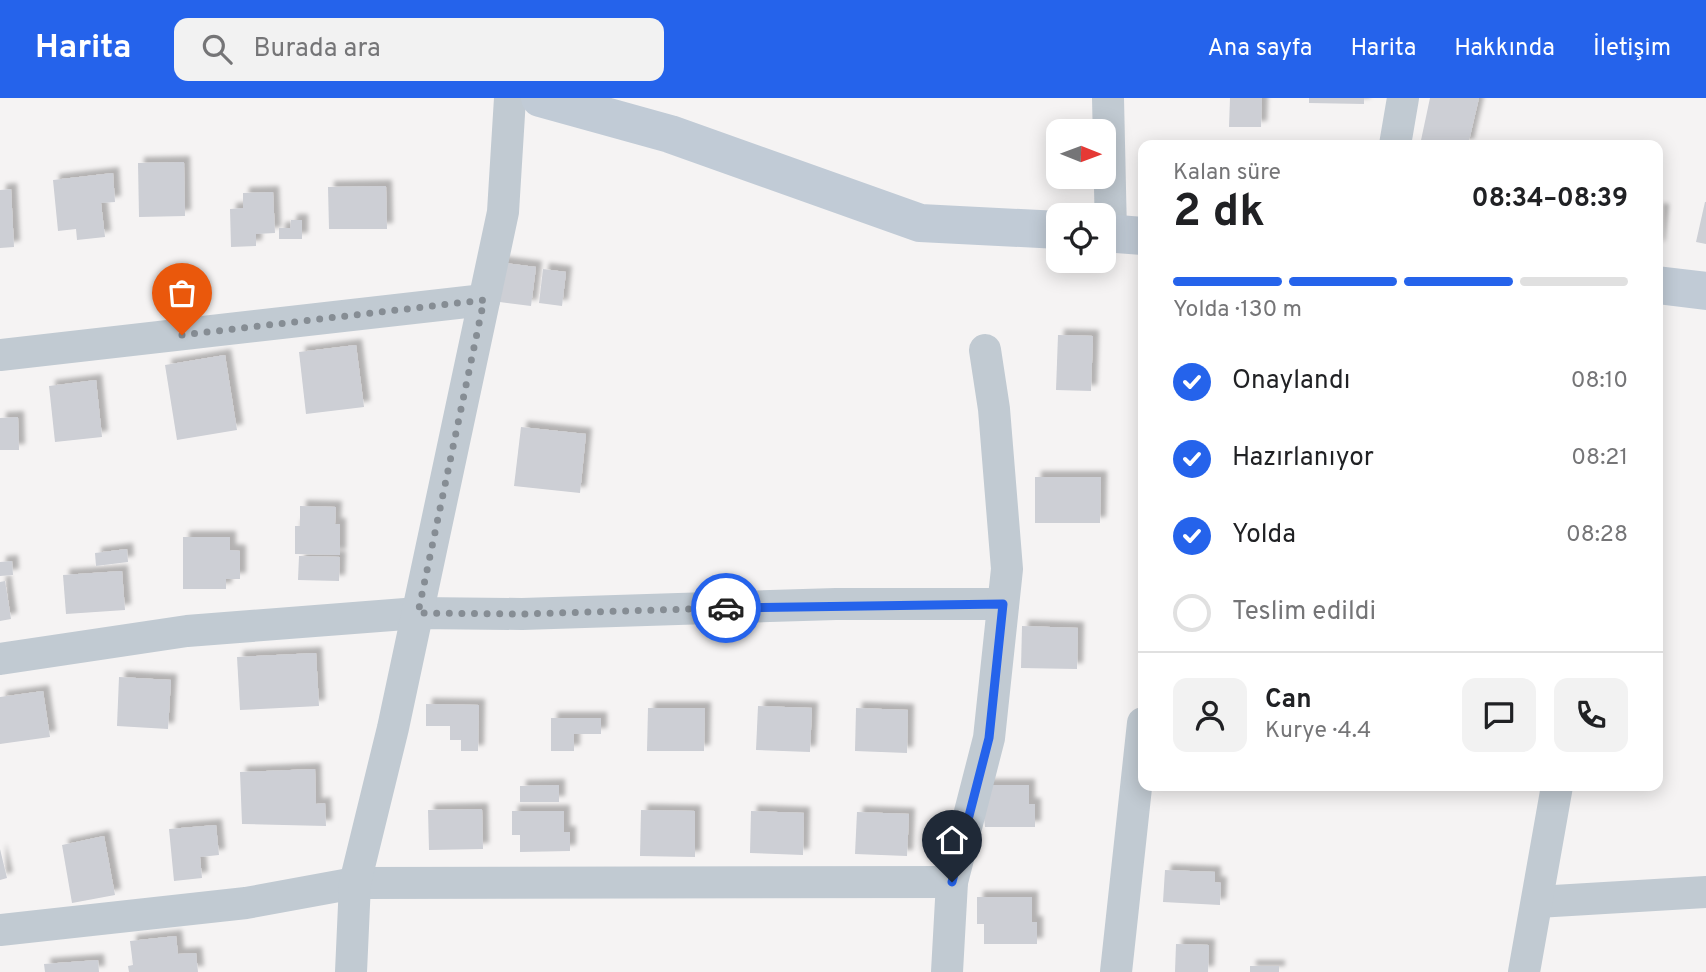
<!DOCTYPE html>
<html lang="tr">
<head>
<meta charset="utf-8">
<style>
  :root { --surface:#fff; --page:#f2f2f2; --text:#202124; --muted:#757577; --line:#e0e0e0; --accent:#2563eb }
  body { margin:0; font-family:Overpass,sans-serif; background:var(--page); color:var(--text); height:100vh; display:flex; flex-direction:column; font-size:26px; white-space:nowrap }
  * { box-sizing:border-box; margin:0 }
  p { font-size:23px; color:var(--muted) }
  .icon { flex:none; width:38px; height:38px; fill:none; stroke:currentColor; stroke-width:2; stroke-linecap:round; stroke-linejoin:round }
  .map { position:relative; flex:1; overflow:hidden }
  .sheet { position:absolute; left:1138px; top:42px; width:525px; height:651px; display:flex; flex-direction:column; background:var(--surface); border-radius:14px; box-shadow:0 4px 18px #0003 }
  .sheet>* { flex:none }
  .needle { width:46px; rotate:91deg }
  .tools { position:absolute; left:1046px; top:21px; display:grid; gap:14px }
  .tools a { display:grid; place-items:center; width:70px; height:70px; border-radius:14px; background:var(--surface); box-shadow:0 4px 18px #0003; font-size:35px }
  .pin { position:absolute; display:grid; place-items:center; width:60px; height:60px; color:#fff; margin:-72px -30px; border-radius:50% 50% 50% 0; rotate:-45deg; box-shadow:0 0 7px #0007 }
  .pin .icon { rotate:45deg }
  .courier { position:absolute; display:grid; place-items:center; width:70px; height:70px; margin:-35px; border:5px solid #2563eb; border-radius:50%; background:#fff; color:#222; box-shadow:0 2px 9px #0007 }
  .headline em { font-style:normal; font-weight:700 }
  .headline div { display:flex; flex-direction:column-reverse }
  .headline { display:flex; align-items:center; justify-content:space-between; height:119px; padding:0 35px }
  h1 { font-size:46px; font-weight:700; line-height:52px }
  .bar { display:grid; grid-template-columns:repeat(4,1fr); gap:10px 7px; align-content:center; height:84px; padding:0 35px }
  .bar i { height:9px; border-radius:5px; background:var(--line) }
  .bar .on { background:var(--accent) }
  .bar p { grid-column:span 4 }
  .line { display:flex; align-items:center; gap:18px; padding:0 35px; border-top:2px solid var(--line) }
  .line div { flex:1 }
  .round { display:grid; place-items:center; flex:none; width:74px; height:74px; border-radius:14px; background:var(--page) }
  ol { padding:0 35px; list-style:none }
  li { display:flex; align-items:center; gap:21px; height:77px }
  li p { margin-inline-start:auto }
  li .icon { padding:7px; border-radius:50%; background:var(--accent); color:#fff; stroke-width:4 }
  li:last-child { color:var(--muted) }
  li i { width:38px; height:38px; border:4px solid var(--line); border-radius:50% }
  header { display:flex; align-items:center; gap:42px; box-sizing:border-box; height:98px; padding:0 35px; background:var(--accent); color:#fff }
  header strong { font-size:33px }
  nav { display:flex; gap:38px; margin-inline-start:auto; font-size:24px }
  .search { width:490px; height:63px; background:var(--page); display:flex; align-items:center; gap:18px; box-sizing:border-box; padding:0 24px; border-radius:14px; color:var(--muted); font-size:26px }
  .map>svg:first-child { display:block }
  .building { fill:#cdcfd5; filter:url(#shadow) }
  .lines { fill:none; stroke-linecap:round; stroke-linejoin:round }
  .street { stroke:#c1cad2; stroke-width:32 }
  .secondary { stroke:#c1cbd6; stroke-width:38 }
  .done { stroke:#868d94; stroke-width:7; stroke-dasharray:0 12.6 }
  .route { stroke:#2563eb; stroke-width:9 }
</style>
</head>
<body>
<header>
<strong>Harita</strong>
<div class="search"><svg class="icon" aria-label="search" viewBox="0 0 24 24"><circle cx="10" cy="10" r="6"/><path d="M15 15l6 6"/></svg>Burada ara</div>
<nav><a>Ana sayfa</a><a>Harita</a><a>Hakkında</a><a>İletişim</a></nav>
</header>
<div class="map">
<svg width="1706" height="874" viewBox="0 0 1706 874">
  <defs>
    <filter id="shadow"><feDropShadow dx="6" dy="-6" stdDeviation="2" flood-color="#0004"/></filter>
  </defs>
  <rect width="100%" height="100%" fill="#f5f3f3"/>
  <g class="building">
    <path d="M1230,0h32l-1,29h-32z"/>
    <path d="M1309,0h55v6l-55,-1z"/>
    <path d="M1430,0h49l-11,47h-48z"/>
    <path d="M184,64l1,54 -46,1 -1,-54z"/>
    <path d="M113,75l2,29 -14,1 4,34 -28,3 -1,-11 -18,2 -5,-51z"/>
    <path d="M386,88l1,43h-58l-1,-42z"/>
    <path d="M11,91l3,58 -14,1v-58z"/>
    <path d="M273,94l2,41 -19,1v12l-25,1 -1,-38 13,-1v-15z"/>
    <path d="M1705,104h1v42l-10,-2z"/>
    <path d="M1657,111l6,1 -4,37h-2z"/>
    <path d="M291,122h11v19h-23v-11h11z"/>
    <path d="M497,164l39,5 -5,39 -39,-5z"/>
    <path d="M543,171l23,3 -4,34 -23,-3z"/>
    <path d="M1058,237l35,1 -2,55 -35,-1z"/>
    <path d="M356,247l8,62 -58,7 -7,-62z"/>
    <path d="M225,257l12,75 -60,10 -12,-75z"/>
    <path d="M96,282l6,57 -47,5 -6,-56z"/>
    <path d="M18,319l1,33h-19v-32z"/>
    <path d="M521,329l65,7 -6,59 -66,-7z"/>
    <path d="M1035,379h66l-1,46h-65z"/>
    <path d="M300,408l36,1 -1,17h5v31l-45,-1v-28h5z"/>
    <path d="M183,439h47v13l10,1v28h-14v10h-43z"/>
    <path d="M127,451l1,13 -32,4 -1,-13z"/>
    <path d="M299,458l41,1 -1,24 -41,-1z"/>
    <path d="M12,463l1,14 -13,1v-14z"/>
    <path d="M122,473l3,39 -59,4 -3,-39z"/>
    <path d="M5,483l6,38 -11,2v-39z"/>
    <path d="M1022,528l56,2 -1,41 -56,-1z"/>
    <path d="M316,555l3,53 -79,4 -3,-53z"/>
    <path d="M119,579l52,3 -3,49 -51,-3z"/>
    <path d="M43,593l7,46 -50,7v-47z"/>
    <path d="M426,606l53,1 -1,46h-17v-11h-11v-14h-24z"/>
    <path d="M758,608l54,2 -2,44 -54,-2z"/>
    <path d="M648,610h57l-1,43h-57z"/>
    <path d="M856,610l52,2 -1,43 -52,-2z"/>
    <path d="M551,620h50v16h-27v17h-23z"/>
    <path d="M315,671l1,35 9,-1 1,23 -84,-2 -2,-52z"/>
    <path d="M559,687v17h-39v-16z"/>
    <path d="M980,687h49v19h6v23h-50z"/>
    <path d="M482,711l1,40 -54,1 -1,-40z"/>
    <path d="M641,712l54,1v46l-55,-1z"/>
    <path d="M512,713h52v21h6v19l-50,1v-17h-8z"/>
    <path d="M751,713l53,2 -1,42 -53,-2z"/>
    <path d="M857,714l52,2 -2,42 -52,-2z"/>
    <path d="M216,727l3,30 -19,2 2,21 -28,3 -5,-52z"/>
    <path d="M104,738l11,59 -43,8 -10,-58z"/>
    <path d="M0,751l7,29 -7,2z"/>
    <path d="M1165,772l50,2v10l6,1 -1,22 -57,-3z"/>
    <path d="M977,799h55v25h5v22h-53v-20h-7z"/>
    <path d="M176,838l2,18 18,-1 2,19h-69l-1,-6 5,-1 -3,-24z"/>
    <path d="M1176,846l33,1 -1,27h-33z"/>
    <path d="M98,862l1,12h-54l-1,-8z"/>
    <rect x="1250" y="868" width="29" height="6"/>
  </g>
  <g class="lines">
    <g class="street">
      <path d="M1108,0l3,135"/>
      <path d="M1395,47l8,-47"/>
      <path d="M0,257l484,-55"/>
      <path d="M0,561l187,-28 231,-18 104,1 314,-10h167"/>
      <path d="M1537,804l169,-10"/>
      <path d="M0,832l246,-27 109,-20 597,-1"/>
      <path d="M351,874l4,-89 38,-155 110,-516 7,-114"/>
      <path d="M947,874l5,-90 37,-144 18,-169 -13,-160 -9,-59"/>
      <path d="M1116,874l27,-249"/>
      <path d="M1524,874l33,-186"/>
    </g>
    <g class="secondary">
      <path d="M540,0l130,36 250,89 139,7"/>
      <path d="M1104,135l39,3"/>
      <path d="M1657,187l49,6"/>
    </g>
  </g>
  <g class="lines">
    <path class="done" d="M182,237l302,-35 -66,313 104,1 204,-6"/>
    <path class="route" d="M726,510l277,-4 -14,134 -37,144"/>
  </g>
</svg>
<div class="tools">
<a><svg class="needle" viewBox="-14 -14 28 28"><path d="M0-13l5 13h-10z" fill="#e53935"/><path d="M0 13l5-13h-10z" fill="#757577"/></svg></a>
<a><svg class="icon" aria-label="locate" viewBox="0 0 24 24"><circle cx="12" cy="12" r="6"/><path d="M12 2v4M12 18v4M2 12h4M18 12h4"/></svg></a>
</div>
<div class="pin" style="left:182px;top:237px;background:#ea580c"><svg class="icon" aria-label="bag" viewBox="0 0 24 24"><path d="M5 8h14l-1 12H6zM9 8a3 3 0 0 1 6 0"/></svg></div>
<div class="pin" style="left:952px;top:784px;background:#1f2937"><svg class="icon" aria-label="home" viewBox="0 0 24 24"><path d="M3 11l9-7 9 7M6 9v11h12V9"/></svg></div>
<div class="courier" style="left:726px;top:510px"><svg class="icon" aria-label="car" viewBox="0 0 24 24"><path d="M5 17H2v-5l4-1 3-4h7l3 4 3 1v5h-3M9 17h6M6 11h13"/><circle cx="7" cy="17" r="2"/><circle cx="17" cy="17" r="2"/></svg></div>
<section class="sheet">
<div class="headline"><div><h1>2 dk</h1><p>Kalan süre</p></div><em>08:34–08:39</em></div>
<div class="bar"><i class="on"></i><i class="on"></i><i class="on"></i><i></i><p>Yolda · 130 m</p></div>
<ol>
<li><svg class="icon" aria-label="check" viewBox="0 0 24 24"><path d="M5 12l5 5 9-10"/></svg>Onaylandı<p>08:10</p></li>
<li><svg class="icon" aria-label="check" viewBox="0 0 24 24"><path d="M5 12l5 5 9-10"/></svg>Hazırlanıyor<p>08:21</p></li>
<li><svg class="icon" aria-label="check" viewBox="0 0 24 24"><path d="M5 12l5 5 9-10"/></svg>Yolda<p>08:28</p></li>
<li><i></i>Teslim edildi</li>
</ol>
<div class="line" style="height:126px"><a class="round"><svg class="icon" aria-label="person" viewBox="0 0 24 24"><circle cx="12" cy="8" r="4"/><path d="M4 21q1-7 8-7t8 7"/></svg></a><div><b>Can</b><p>Kurye · 4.4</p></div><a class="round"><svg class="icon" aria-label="chat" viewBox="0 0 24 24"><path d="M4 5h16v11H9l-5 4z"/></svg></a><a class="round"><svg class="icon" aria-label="phone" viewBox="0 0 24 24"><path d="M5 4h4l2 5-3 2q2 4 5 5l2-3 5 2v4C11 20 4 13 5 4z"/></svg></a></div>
</section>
</div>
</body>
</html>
